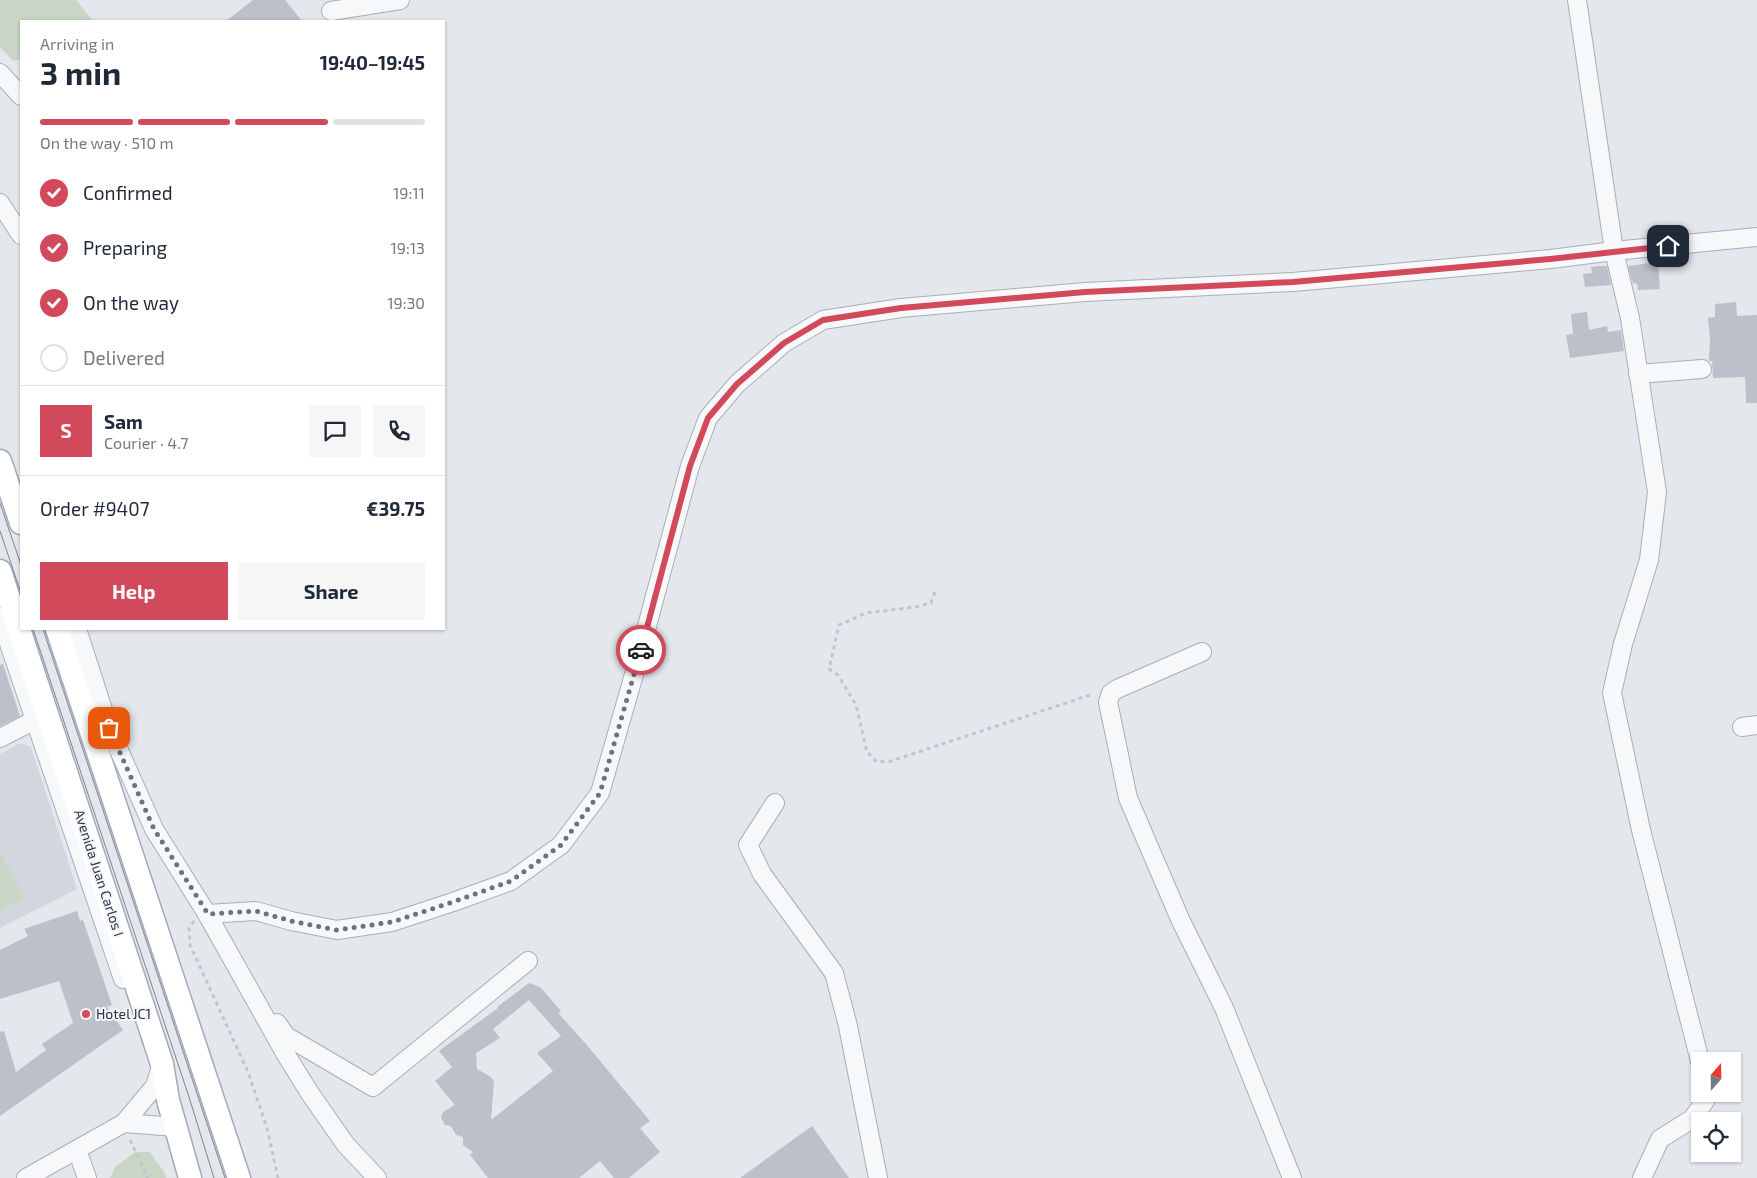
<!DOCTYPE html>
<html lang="en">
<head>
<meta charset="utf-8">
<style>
  :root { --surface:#fff; --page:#f6f6f7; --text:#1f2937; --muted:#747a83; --line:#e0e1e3; --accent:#d1495b }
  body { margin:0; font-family:"Exo 2",sans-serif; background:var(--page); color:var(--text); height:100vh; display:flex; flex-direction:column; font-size:19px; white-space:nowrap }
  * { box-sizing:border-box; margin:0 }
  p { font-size:16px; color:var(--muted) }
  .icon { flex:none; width:28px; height:28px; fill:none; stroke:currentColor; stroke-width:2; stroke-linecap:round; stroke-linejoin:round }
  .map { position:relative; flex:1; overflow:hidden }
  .side { position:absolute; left:20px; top:20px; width:425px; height:610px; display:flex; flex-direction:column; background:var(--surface); border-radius:0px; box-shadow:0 1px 4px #0004 }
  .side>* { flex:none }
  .needle { width:32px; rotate:20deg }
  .tools { position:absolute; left:1691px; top:1052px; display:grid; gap:10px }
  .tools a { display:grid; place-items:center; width:50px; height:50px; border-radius:0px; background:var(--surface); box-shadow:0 1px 4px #0004; font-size:25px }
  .pin { position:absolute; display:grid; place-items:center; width:42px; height:42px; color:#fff; margin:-21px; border-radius:10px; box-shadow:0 2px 8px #0006 }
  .courier { position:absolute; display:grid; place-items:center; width:50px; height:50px; margin:-25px; border:4px solid #d1495b; border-radius:50%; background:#fff; color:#222; box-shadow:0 1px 6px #0007 }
  .summary em { font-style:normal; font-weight:700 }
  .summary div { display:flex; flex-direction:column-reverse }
  .summary { display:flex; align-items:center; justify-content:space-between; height:85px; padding:0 20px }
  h1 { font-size:32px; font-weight:700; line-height:38px }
  .bar { display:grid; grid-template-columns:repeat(4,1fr); gap:8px 5px; align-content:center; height:60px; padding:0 20px }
  .bar i { height:6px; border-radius:4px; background:var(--line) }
  .bar .selected { background:var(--accent) }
  .bar p { grid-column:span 4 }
  .line { display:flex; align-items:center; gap:12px; padding:0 20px; border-top:1px solid var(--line) }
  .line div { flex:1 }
  .round { display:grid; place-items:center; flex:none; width:52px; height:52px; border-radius:0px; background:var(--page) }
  ol { padding:0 20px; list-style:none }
  li { display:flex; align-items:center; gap:15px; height:55px }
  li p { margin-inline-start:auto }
  li .icon { padding:5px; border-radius:50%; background:var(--accent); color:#fff; stroke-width:4 }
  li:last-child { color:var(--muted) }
  li i { width:28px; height:28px; border:2px solid var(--line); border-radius:50% }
  .action { display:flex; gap:10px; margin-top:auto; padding:10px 20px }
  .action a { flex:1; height:58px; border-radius:0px; background:var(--accent); color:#fff; font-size:20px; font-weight:700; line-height:58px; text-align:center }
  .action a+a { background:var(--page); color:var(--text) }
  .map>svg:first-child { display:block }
  .built { fill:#d2d6de }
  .green { fill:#c9d6c5 }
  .building { fill:#bbc0ca; fill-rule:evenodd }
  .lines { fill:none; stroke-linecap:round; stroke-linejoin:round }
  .minor-casing { stroke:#a9aeb7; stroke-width:20 }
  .major-casing { stroke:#a3abb8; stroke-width:25 }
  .path { stroke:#c2c5cb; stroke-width:3; stroke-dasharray:4 4; stroke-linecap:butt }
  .minor { stroke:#f7f8fa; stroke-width:18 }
  .major { stroke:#fff; stroke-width:22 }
  .tram { stroke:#7d8696; stroke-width:1 }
  .done { stroke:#6c737f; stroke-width:5; stroke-dasharray:0 9 }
  .route { stroke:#d1495b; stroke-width:6 }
  .poi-dot { fill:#d1495b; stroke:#f4f6f9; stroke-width:2 }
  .labels { text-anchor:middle; stroke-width:4; stroke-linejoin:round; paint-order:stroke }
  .street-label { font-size:14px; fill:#2b3445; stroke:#f4f6f9 }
  .poi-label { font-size:14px; fill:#2b3445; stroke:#f4f6f9; text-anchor:start }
</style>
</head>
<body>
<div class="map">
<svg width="1757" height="1178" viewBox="0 0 1757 1178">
  <rect width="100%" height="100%" fill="#e4e7ec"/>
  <path class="built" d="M20,743l11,4 46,142 -77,39v-174z"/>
  <g class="green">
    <path d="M0,0h76l17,21h-72v38l-8,2 -13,-14z"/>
    <path d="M2,855l22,43 -24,13v-55z"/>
    <path d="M135,1152h15l14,20 2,6h-56l5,-11z"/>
  </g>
  <g class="building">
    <path d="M253,0h32l17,21h-76z"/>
    <path d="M1658,262l2,27 -22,1 -1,-7 -4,1 -5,-18z"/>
    <path d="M1598,266h9l4,19 -26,2 -2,-13 9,-1 -1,-6z"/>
    <path d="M1736,302l1,14 20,-1v88h-11l-1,-26 -32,1 -1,-17h-3l1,-22 -2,-21 7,-1v-13z"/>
    <path d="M1587,312l2,18 18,-4 1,6 13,-2 3,21 -54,7 -4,-23 7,-1 -2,-20z"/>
    <path d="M3,664l17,52 -20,10v-61z"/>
    <path d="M77,911l3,10 3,-1 29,85 -5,2 16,23 -123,86v-84l4,-1 12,41 30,-22 -4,-6 31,-21 -14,-42 -59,18v-49l28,-14 -4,-7z"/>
    <path d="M529,983l11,4 21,24 -3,2 28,31 64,77 -10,7 20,24 -31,26h-15l-14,-17 -21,17h-91l-18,-23 3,-3 -10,-7v-8l-7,-2 -5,-9 -6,-1 -4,-7 2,-6 12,-7 -20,-24 17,-14 -13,-16 59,-43 -1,-1zM529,1000l32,36 -24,17 16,18 -62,49 3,-38 -3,-5 -14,-8 -1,-16 24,-15 -7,-9z"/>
    <path d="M812,1126l37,52h-109z"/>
  </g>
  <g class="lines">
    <defs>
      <g id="minor">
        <path d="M1577,0l37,251 16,67 27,174 -8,68 -26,84 -11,49 29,137 59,231"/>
        <path d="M331,11l69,-11"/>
        <path d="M0,73l21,23"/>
        <path d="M0,203l21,32"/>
        <path d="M1638,374l64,-5"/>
        <path d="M0,617l123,362"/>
        <path d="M77,629l32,99 45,101 53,85 78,139 24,39 37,53 31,33"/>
        <path d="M1202,652l-85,37 -6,4 -3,9 20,96 52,121 44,89 68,170"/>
        <path d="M1742,727l15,-2"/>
        <path d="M0,738l35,-18"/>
        <path d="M775,803l-27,42 14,29 72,99 14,53 30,152"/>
        <path d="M207,914l49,-3 35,10 46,9 55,-8 61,-20 58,-21 50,-36 39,-52 33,-115 57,-212 18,-48 29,-34 47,-41 39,-23 78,-12 184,-16 208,-10 258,-23 63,-8 143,-14"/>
        <path d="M277,1023l9,13 87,51 155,-126"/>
        <path d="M124,1123l52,4"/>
        <path d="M76,1151l4,7 7,20"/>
        <path d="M26,1178l98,-55 31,-37 6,-20"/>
        <path d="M1642,1178l18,-39 32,-20 13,-18 -1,-7"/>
      </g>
      <g id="major">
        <path d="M0,461l21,62"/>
        <path d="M0,571l162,493 6,36 22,78"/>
        <path d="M57,629l182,549"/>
      </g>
    </defs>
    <use href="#minor" class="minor-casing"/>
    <use href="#major" class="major-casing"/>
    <g class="path">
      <path d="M935,592l-4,11 -15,4 -50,6 -27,12 -10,44 9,6 18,30 11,47 10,10 14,-1 202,-67"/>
      <path d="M194,921l-5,7 1,17 58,127 19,56 11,50"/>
      <path d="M130,1140l18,38"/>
    </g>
    <use href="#minor" class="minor"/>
    <use href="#major" class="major"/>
    <g class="tram">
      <path d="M0,503l21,62"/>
      <path d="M0,531l21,62"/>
      <path d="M33,629l156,468 25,81"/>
      <path d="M43,629l182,549"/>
    </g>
  </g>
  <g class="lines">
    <path class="done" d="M109,728l45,101 54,85 48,-3 35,10 46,9 55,-8 61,-20 58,-21 50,-36 39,-52 41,-143"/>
    <path class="route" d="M641,650l49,-184 18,-48 29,-34 47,-41 39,-23 78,-12 184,-16 208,-10 257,-23 118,-13"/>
  </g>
  <circle class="poi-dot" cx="86" cy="1014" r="5"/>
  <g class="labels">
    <g class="street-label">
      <text transform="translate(99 873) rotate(72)" y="5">Avenida Juan Carlos I</text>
    </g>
    <g class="poi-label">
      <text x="96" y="1019">Hotel JC1</text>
    </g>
  </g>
</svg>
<div class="tools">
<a><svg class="needle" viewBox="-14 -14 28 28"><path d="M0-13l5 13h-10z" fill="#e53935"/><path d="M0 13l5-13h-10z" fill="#747a83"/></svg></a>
<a><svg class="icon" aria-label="locate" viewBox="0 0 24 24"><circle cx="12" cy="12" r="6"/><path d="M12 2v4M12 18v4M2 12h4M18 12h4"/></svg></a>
</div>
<div class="pin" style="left:109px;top:728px;background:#ea580c"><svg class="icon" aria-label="bag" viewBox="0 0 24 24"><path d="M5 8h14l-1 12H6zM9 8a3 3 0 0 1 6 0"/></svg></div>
<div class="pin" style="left:1668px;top:246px;background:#1f2937"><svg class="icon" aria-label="home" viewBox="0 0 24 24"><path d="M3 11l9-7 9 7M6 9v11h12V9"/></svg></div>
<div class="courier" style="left:641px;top:650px"><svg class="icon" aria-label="car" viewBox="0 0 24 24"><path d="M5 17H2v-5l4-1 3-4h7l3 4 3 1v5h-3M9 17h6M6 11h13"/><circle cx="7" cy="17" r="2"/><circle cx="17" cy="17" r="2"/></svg></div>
<section class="side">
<div class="summary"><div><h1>3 min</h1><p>Arriving in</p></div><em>19:40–19:45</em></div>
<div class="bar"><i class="selected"></i><i class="selected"></i><i class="selected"></i><i></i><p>On the way · 510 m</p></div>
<ol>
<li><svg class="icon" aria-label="check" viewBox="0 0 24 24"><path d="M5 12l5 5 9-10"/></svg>Confirmed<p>19:11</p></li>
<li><svg class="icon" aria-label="check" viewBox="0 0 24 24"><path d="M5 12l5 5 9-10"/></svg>Preparing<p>19:13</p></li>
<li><svg class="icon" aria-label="check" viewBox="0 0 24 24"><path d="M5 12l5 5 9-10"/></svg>On the way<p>19:30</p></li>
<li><i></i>Delivered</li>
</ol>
<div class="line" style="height:90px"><b class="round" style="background:var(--accent);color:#fff">S</b><div><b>Sam</b><p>Courier · 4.7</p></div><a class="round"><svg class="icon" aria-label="chat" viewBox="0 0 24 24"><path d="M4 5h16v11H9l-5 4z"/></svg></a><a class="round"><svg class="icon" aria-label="phone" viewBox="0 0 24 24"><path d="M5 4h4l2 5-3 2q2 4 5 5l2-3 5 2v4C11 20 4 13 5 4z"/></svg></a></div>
<div class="line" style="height:65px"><div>Order #9407</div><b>€39.75</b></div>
<div class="action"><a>Help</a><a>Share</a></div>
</section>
</div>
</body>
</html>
